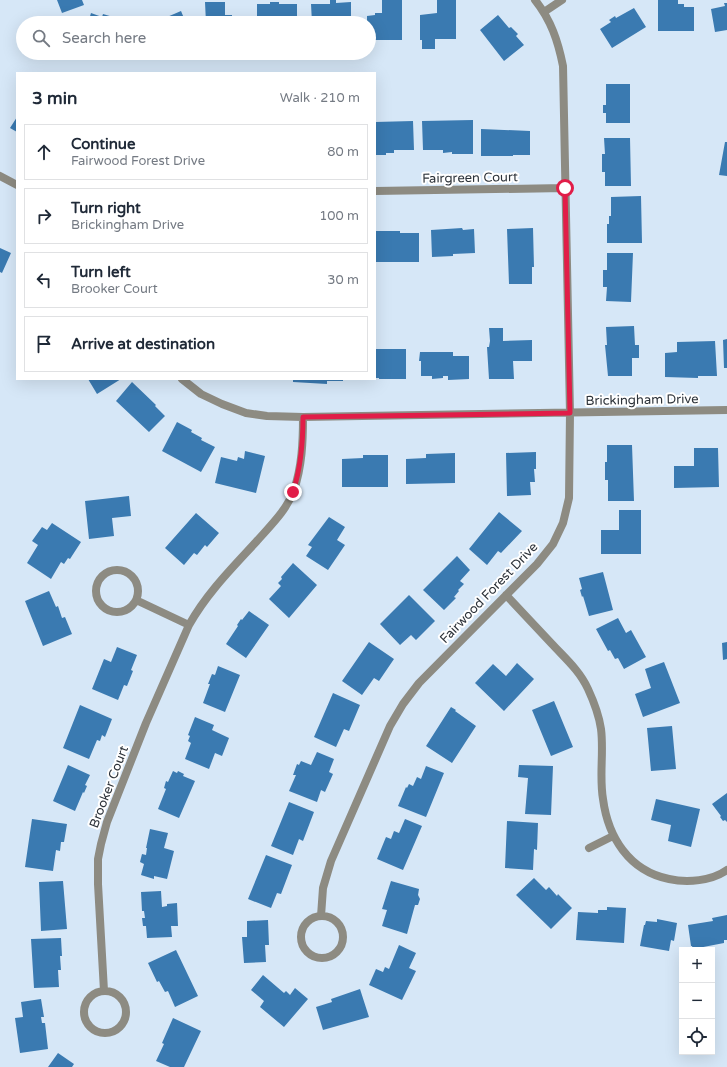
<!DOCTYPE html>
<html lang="en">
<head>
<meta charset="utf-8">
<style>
	body { margin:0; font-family:"Varela Round",sans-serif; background:#f2f2f3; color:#1f2937 }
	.controls { position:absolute; right:12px; bottom:12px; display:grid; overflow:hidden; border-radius:0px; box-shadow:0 4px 16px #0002 }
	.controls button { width:36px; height:36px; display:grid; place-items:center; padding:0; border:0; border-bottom:1px solid #e0e1e3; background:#fff; color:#1f2937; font:20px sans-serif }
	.stop { position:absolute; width:12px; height:12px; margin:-9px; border:3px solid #e11d48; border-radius:50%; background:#fff }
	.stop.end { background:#e11d48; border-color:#fff; box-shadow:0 1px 4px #0008 }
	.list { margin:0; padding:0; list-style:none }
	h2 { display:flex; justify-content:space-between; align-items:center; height:52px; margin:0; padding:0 16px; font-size:17px }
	h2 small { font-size:13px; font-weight:400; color:#747a83 }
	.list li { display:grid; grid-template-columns:26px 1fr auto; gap:12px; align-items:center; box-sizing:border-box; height:56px; margin:0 8px 8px; padding:0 8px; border:1px solid #e0e1e3; border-radius:0px }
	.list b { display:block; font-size:15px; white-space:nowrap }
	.list p { margin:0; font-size:13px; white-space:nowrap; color:#747a83 }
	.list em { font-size:13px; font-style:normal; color:#747a83 }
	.icon { flex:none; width:22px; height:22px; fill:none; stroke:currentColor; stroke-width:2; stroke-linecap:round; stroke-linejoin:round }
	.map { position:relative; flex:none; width:727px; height:1067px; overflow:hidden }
	.search { position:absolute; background:#fff; box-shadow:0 4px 16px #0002; left:16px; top:16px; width:360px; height:44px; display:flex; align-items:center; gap:10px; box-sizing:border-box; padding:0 14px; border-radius:22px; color:#747a83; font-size:15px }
	.panel { position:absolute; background:#fff; box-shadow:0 4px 16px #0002; left:16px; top:72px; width:360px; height:308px; border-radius:0px }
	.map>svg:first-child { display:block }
</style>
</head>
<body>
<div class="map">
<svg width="727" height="1067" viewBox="0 0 727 1067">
	<rect width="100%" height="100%" fill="#d6e7f7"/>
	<path fill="#3a7ab1" d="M57 0H82L84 5 62 13Z
		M330 0H336V3L351 2V23H312L311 4H330Z
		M382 0H402V40H369V23H367V16L375 15V13H382Z
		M437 0H456V39H435V49H422V40H420V15L437 13Z
		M658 0H678V4H684V7H694V31H658Z
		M205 2H225V15H232V18H241V23H206Z
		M270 2H279V4H297V23H257V4H270Z
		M724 3H727V30L715 32 711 9 725 6Z
		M634 8 646 27 612 48 600 29 611 22 609 20 615 16 616 18Z
		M181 11 186 23H153Z
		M91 13 102 17 103 14 113 17 112 20 122 23H88Z
		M498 15 509 28 511 27 518 34 516 36 524 45 504 61 480 30Z
		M606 84H630V123H606V113H603V105H606Z
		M17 117V132L10 128Z
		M473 120V154H452V152L443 153V150H423L422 121Z
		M413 121 414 150H394V153H386V155H375V122Z
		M481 129 530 131V155H513V156H481Z
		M604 138H630L631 186H605V172H602V154H605Z
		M725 142H727V176L719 175Z
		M641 196 642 243H607V224H609V216H611V197Z
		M462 228 463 230 474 229 475 253 453 254V256L432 257 431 230Z
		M533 228 534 267H532V284H509L507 229Z
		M375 231H400V233H419V262H375Z
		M0 248 11 253 2 273 0 272Z
		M607 253H633L631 302 606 301 607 287H603V270H607Z
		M634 326 635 345H639V358H632V376H608L605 345H607L606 327Z
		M489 328H503V341L532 340V361H513L514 379H489L487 347H489L490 341Z
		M727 339V368H724L723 340Z
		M715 341 717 376H698V378L665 377V353L677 352V342Z
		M375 349H406V379H379V378H375Z
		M420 352H453V356H469V379L448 380V376H443V378L432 379V376H421V361H419Z
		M88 379H121L97 394Z
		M293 379H343V381H327V384L293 382Z
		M132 382 156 405 155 406 165 416 149 432 116 401Z
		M177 422 192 430 191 432 202 438 201 440 215 447 201 472 162 451Z
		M607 445H632L634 501H608V480H605V462H607Z
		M694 448H718L719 487 674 488V466H694Z
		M245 451 265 456 256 493 215 483 221 457 237 461 238 457 244 459Z
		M536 452V469H534L535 482H530L531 495 507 496 506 453Z
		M455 453V483L406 484V459L426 458V454Z
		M363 455H388V487H342V459L363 458Z
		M129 496 131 516 112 518 114 536 89 539 85 501Z
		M619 510H641V554H601V530H619Z
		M499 512 522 531 501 553 498 551 487 565 469 549Z
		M196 513 219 533 207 547 205 545 197 555 194 553 184 565 165 548Z
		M329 517 345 527 337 540 345 545 328 570 306 556 312 547 308 545Z
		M52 523 81 542 70 559 68 558 64 564 61 562 51 579 27 563 38 545 32 541 42 527 47 530Z
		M457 556 470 570 460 581 464 584 458 590 459 591 454 597 456 598 444 610 423 590Z
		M293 563 317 585 289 618 269 599 281 586 278 583 282 579 281 577Z
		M603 572 613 610 589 616 583 596 582 597 580 590 582 589 579 578Z
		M49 591 56 607 58 606 62 618 65 617 72 634 43 646 25 601Z
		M409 595 435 621 416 640 411 635 400 645 380 624Z
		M249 611 269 625 246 658 226 644 238 626 237 625 241 619 242 620Z
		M618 618 626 633 631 630 646 657 624 669 618 658 615 659 610 650 608 651 596 629Z
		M369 642 394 659 379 681 374 678 362 695 342 681Z
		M727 642V659L723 660 722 643Z
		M117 647 137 655 131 670 133 671 127 686 124 685 118 700 92 689 104 659 111 662Z
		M664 662 680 703 643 717 635 694 651 688 645 669Z
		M517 663 534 679 504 711 475 683 493 664 506 676Z
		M218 666 240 675 225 712 203 703 210 684H208L212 674 215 675Z
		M333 693 360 705 349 731 344 729 336 747 314 737Z
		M554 701 573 747 551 756 532 710Z
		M80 705 112 719 105 737 102 735 100 741 97 740 89 759 63 748Z
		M451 707 456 710 455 711 476 726 452 763 426 746Z
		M195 717 214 725 212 730 229 738 222 756 215 753 209 769 185 759 191 743 188 741 190 736 188 735Z
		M672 726 676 769 651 771 647 728Z
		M317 752 334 759 329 772 333 774 325 792 321 790 317 802 289 791 296 775H293L297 764 299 765 301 761 311 765Z
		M68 765 90 775 85 785 87 786 84 793 83 792 75 811 53 801Z
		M519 765 553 766 551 815 525 814 528 778 518 777Z
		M426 766 444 773 426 817 398 806 406 787 407 788 409 784 413 786 417 777 421 779Z
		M173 771 177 773 178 771 184 774 183 776 195 781 179 818 158 809 166 789 164 788 166 781 168 782Z
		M727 793V822L725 820 723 821 720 817 721 816 712 804Z
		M656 799 700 809 691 847 668 841 671 825 651 820Z
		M289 802 314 812 303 841 299 839 293 855 271 846Z
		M32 819 67 824 64 842H61L60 851 56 850 53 871 25 867Z
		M405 819 422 826 403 870 377 859 386 837 391 839 394 831 399 833Z
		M507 821 538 823 537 850 534 849 533 870 505 868Z
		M150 829 168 833 164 848 174 851 167 879 154 876V879L141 875 144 864 140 862 142 854 146 855 147 848H146Z
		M266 855 292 865 281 894 277 893 271 908 248 899Z
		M534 878 546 890 549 887 557 896 558 894 572 908 551 929 516 895Z
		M63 881 67 929 41 931 39 882Z
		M391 881 419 889 418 895 420 899 418 905H415L407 934 382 926 387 910 382 909Z
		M161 891 162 907 167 906V904L177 903 178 926H171L172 937 147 938 146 926H143L142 918H145L144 911H142L141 892Z
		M607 907 626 908 624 943 576 940 578 912 598 913V910H607Z
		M727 915V940H724V943L693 949 692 946H691L688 925 713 921 712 918Z
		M657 919 677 923 674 941 671 940 669 951 640 946 644 925H645L646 921 657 922Z
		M268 920 269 945H265L266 962 244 963 242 937H247V921Z
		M61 938 62 956H60L61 970H58L59 987 34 988 31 939Z
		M399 945 416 953 409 968 416 971 402 1000 369 985 376 969 383 972 385 967 389 969Z
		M176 950 198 996 175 1007 168 991 165 992 159 981 157 982 148 963Z
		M263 975 284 993 286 991 290 995 295 988 308 999 284 1027 260 1007 264 1001 251 990Z
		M360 989 369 1017 323 1030 316 1007 332 1002 331 999Z
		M41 999 44 1017H41L42 1023H45L48 1049 20 1053 15 1018 23 1017 21 1002Z
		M173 1018 201 1031 184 1067H170L156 1061 164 1044 162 1043Z
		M58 1053 74 1064 72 1067H48Z"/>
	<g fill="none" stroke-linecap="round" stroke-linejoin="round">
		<path stroke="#8d8b82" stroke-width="8" d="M544 12 562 0
			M0 176 17 185
			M375 191 565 188
			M182 379 201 394 222 404 246 413 267 416 303 417 727 410
			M96 591a21 21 0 1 1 42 0a21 21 0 1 1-42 0Z
			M506 595C522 612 537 628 552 644 565 658 580 671 588 689 594 702 599 715 601 729 604 752 599 776 603 799 608 837 629 871 669 879 687 883 712 881 727 870
			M136 600 189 625
			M589 848 613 836
			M321 916 323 888 331 861 390 726 403 704 419 683 537 564 553 544 563 523 569 498 570 413 563 66C558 41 551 20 535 0
			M301 937a21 21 0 1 1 42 0a21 21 0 1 1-42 0Z
			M104 991 98 884V859L101 844 107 822 146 723 189 625C207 593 232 568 256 542 270 526 287 510 294 490 302 466 303 442 303 417
			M84 1012a21 21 0 1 1 42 0a21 21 0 1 1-42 0Z"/>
	</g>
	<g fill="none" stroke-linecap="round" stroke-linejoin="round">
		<path stroke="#e11d48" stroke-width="5" d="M293 492C301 467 303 443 303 417L570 413 565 188"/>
	</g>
	<g text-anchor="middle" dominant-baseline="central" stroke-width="4" stroke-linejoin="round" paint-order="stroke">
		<g font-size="13" fill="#2d333a" stroke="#fff">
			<text transform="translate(470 178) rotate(-1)">Fairgreen Court</text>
			<text transform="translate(642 400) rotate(-1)">Brickingham Drive</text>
			<text transform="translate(489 593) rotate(-46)">Fairwood Forest Drive</text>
			<text transform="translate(109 787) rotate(-69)">Brooker Court</text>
		</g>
	</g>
</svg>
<div class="controls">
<button>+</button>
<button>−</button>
<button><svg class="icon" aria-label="locate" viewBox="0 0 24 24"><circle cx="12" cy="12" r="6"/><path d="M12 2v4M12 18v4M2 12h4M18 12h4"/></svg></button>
</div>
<div class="stop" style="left:565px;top:188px"></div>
<div class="stop end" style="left:293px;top:492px"></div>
<div class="search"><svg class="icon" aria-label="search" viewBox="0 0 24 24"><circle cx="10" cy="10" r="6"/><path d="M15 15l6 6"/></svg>Search here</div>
<section class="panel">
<h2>3 min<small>Walk · 210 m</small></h2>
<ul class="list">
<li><svg class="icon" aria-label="ahead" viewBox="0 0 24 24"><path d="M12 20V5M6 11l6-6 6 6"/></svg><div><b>Continue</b><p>Fairwood Forest Drive</p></div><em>80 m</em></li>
<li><svg class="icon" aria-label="right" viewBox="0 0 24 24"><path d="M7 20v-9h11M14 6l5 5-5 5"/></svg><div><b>Turn right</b><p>Brickingham Drive</p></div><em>100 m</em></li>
<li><svg class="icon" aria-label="left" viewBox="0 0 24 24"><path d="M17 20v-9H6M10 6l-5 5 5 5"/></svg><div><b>Turn left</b><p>Brooker Court</p></div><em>30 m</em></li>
<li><svg class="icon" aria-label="arrive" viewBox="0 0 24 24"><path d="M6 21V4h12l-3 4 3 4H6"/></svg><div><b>Arrive at destination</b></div></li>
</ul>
</section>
</div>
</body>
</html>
